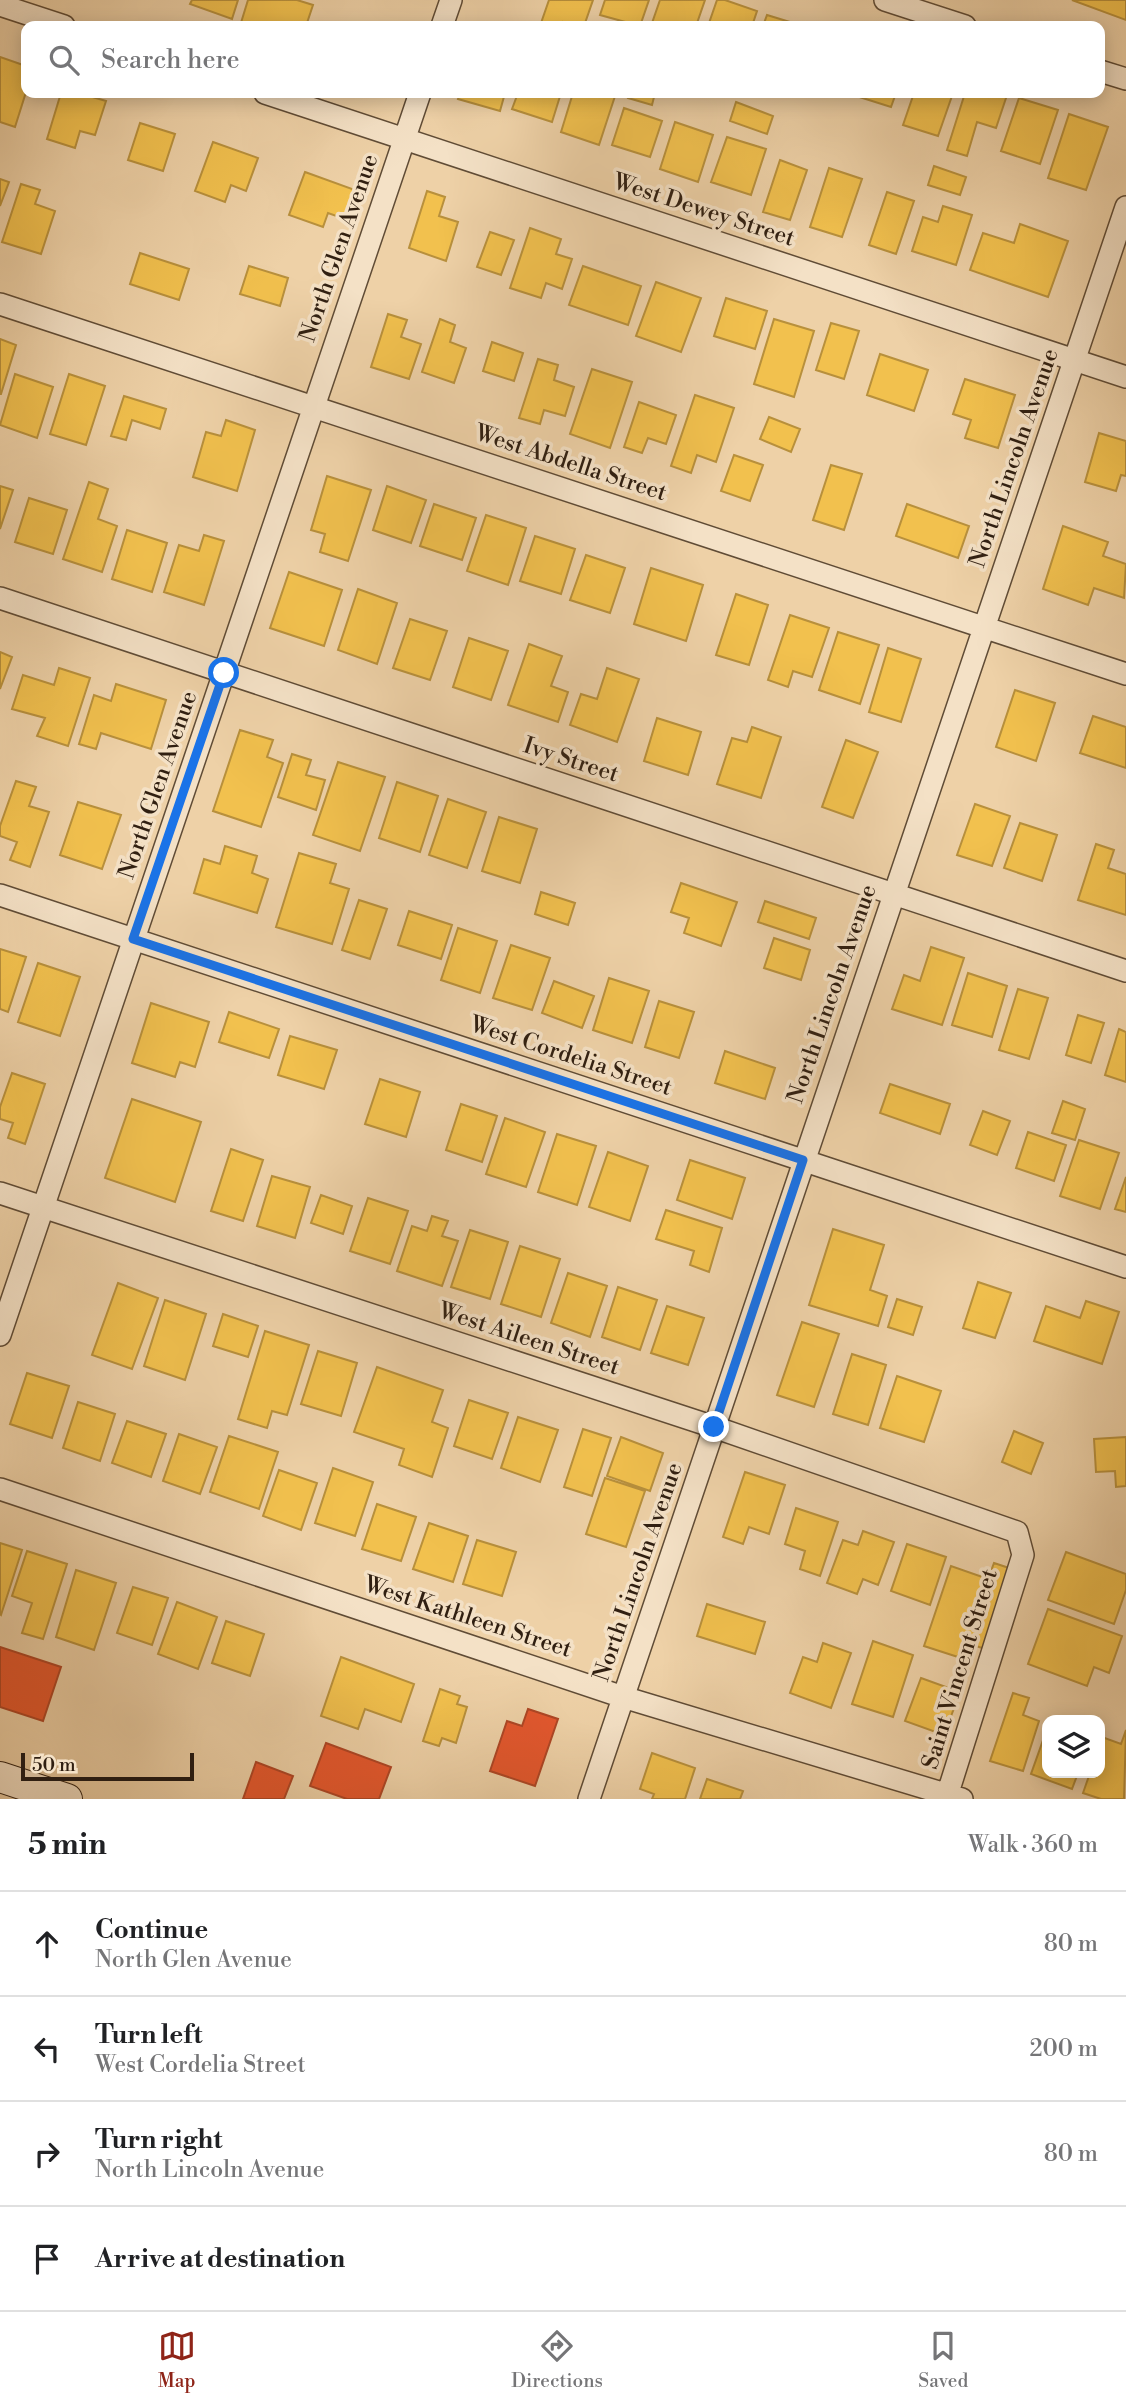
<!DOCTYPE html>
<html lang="en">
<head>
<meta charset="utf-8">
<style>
	body { margin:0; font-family:"Libre Bodoni",serif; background:#f6f6f6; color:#202124 }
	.controls { position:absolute; right:21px; bottom:21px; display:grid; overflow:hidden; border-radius:14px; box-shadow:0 4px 18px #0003 }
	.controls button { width:63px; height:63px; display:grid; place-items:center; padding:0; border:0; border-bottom:2px solid #e0e0e0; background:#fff; color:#202124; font:35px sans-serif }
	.scale { position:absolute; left:21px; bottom:18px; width:173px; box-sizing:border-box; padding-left:7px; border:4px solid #301f11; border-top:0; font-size:19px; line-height:24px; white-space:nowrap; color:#301f11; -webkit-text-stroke:5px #f4e1c6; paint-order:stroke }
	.stop { position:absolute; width:21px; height:21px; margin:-16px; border:5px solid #1a73e8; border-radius:50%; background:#fff }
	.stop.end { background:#1a73e8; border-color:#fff; box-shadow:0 2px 7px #0008 }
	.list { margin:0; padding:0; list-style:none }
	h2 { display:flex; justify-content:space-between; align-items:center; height:91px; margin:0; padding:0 28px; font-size:30px }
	h2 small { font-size:23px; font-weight:400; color:#757577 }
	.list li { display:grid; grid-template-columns:46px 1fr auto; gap:21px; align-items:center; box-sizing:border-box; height:105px; padding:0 28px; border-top:2px solid #e0e0e0 }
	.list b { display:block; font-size:26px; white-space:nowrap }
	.list p { margin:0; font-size:23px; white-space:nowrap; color:#757577 }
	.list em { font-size:23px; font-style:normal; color:#757577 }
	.icon { flex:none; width:38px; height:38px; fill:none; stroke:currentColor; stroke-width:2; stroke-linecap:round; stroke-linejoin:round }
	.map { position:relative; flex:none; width:1126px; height:1799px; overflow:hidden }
	.search { position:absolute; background:#fff; box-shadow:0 4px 18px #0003; left:21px; right:21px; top:21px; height:77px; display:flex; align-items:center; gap:18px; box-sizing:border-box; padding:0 24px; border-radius:14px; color:#757577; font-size:26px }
	.sheet { height:511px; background:#fff }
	nav { display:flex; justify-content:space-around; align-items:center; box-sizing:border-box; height:98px; border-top:2px solid #e0e0e0; background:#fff; font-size:19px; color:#757577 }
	nav a { display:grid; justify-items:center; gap:4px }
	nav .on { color:#8f2418 }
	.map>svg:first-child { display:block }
</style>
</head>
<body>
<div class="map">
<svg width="1126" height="1799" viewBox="0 0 1126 1799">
	<rect width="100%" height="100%" fill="#eed1a7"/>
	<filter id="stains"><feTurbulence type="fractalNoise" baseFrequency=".00286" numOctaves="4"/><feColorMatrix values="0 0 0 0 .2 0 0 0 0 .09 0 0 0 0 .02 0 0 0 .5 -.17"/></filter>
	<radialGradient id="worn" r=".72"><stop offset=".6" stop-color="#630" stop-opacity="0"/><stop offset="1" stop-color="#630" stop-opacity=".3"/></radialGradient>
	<path fill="#f2c14e" stroke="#b8903c" stroke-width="2" d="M192 0H238L232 19 190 4Z
		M248 0H297L313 5 306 26H240Z
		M549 0H593L584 26 563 22 562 26H540Z
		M605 0H649L640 26 600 15Z
		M660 0H705L696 26H651Z
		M717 0H725L757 11 752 26H708Z
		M1072 0H1126V20Z
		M767 15 803 26H763Z
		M0 57 26 66V92L15 127 0 122Z
		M61 93H79L106 101 95 135 80 131 75 148 47 139Z
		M460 93H505L500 111 458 99Z
		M518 93H561L552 122 512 109Z
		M573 93H616L599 145 561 132Z
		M629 93H655L652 105 628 98Z
		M853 93H896L891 107 853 95Z
		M914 93H953L938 136 903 125Z
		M965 93H999L1007 95 996 128 977 122 967 156 947 150Z
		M1019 98 1058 110 1040 164 1001 151Z
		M736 102 773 116 767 134 730 121Z
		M624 108 662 121 650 157 612 145Z
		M1069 114 1108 127 1086 190 1048 178Z
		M675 122 713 135 698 182 660 169Z
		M140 123 175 134 163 171 128 160Z
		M727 137 766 149 751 195 711 182Z
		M213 142 258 158 246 191 231 185 225 202 195 191Z
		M780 160 807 170 790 220 763 212Z
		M934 166 966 177 960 195 928 185Z
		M829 168 862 179 842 237 810 227Z
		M305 172 355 190 345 219 328 213 323 227 289 215Z
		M0 179 9 182 0 206Z
		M21 184 40 190 35 204 55 211 41 254 2 242Z
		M427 191 445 197 439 216 458 222 446 261 409 248Z
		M887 192 914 201 896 254 869 245Z
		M943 206 972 215 956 265 912 251 923 217 938 222Z
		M1020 224 1068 241 1048 297 970 270 983 233 1014 243Z
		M530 228 561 239 556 254 572 259 562 289 546 283 541 298 510 288Z
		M490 232 514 240 501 275 477 267Z
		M140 253 189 269 179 300 130 284Z
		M249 266 288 278 280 306 240 294Z
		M583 266 641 286 628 325 569 305Z
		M656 282 701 298 681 352 636 336Z
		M726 298 767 311 755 349 714 336Z
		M388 314 407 320 401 337 421 344 409 379 371 367Z
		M440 319 455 325 450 342 466 348 454 383 422 372Z
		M774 319 814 331 794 397 754 384Z
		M831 323 859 331 844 379 816 370Z
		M0 339 16 345 1 394H0Z
		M492 342 523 353 514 381 483 371Z
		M880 354 928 370 914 411 867 395Z
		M538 359 558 365 554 380 574 387 565 416 544 410 540 424 519 418Z
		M592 369 632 382 610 448 570 434Z
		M15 374 53 387 37 438 0 425Z
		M69 374 105 386 86 445 50 434Z
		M965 379 1015 395 998 448 965 438 971 420 953 414Z
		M695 395 734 408 716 462 697 455 691 473 671 466Z
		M124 396 166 409 160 429 132 420 126 440 111 436Z
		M639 402 676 415 666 444 648 438 642 453 624 447Z
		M769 417 800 429 791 452 760 439Z
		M226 420 255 430 237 491 193 477 206 432 221 436Z
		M1099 433 1126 441V476L1121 475 1116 491 1085 482Z
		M734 455 763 465 750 501 721 491Z
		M831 465 862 474 844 530 813 520Z
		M327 476 371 490 348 561 320 552 325 534 311 530Z
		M89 482 108 489 98 519 117 526 102 572 63 559Z
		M0 486 13 490 0 529Z
		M387 486 426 500 411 543 373 530Z
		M29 498 67 510 53 554 15 542Z
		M434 504 476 518 462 560 420 546Z
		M907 504 969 526 958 558 896 536Z
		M486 515 526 528 508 585 467 571Z
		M1063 526 1108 542 1103 556 1126 564 1124 598 1094 588 1088 605 1043 589Z
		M127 530 167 543 152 592 112 579Z
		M204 535 224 541 204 605 164 592 179 545 199 551Z
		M535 536 575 549 561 594 520 581Z
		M586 555 625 568 610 613 570 600Z
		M651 568 703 585 686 641 634 624Z
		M289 572 342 590 324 646 270 628Z
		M358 589 397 603 377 664 338 650Z
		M736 594 768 605 749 665 716 655Z
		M790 615 829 628 812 677 793 671 788 687 768 680Z
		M410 619 447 631 430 680 393 668Z
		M838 632 879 645 860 704 819 690Z
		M469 638 508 651 491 700 453 687Z
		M529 644 562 656 551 686 568 692 558 722 508 705Z
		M888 648 921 659 901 722 869 712Z
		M0 652 12 657 0 689Z
		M59 668 90 678 68 746 37 736 45 718 12 709 23 675 54 685Z
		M607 668 639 679 617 742 570 725 581 694 597 699Z
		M116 684 166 700 151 749 101 733 96 749 79 744 94 695 111 701Z
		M1015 690 1055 703 1036 761 996 747Z
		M1093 716 1126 727V768L1080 753Z
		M657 718 701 732 688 775 644 761Z
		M752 727 781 737 761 798 717 784 732 738 747 742Z
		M240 730 273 740 267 757 283 763 261 827 213 811Z
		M846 740 878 752 853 818 822 807Z
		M292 754 311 760 306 775 325 780 316 810 278 797Z
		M338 762 385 777 360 851 313 835Z
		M16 781 36 787 29 806 49 812 30 867 10 860 17 842 0 836V826Z
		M397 782 438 796 420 852 379 838Z
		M448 799 486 812 467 868 429 855Z
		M78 802 121 815 102 869 60 855Z
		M975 804 1010 816 992 866 957 855Z
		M499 817 537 829 520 883 482 871Z
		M1020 823 1057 835 1042 881 1004 868Z
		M1096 844 1114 850 1108 868 1126 874V915L1078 900Z
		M225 846 257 856 252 873 268 879 257 913 194 893 204 859 220 864Z
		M299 853 336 864 330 883 349 889 332 944 276 927Z
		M681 883 737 902 721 946 684 933 689 918 671 912Z
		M541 892 575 903 568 925 535 914Z
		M359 900 387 909 370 959 342 950Z
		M765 901 816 918 809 939 758 922Z
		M409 911 452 925 441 959 398 945Z
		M458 928 497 941 480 993 441 980Z
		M774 938 810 950 801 980 764 968Z
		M511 945 550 958 532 1010 493 998Z
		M931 947 964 958 942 1025 892 1009 904 975 920 981Z
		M0 949 26 957 8 1012 0 1009Z
		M38 963 80 977 60 1036 18 1022Z
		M968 973 1007 986 992 1037 952 1025Z
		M609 978 649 991 632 1043 593 1030Z
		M554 981 594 996 582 1028 542 1013Z
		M1018 989 1048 998 1029 1059 999 1050Z
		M659 1001 694 1012 679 1058 645 1047Z
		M151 1003 209 1022 195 1067 180 1062 175 1077 132 1063Z
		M229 1012 279 1029 269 1058 219 1042Z
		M1078 1015 1104 1023 1091 1063 1066 1055Z
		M1119 1029 1126 1032V1082L1105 1075Z
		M290 1036 337 1050 324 1089 278 1075Z
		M725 1051 775 1068 765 1099 715 1083Z
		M12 1073 45 1084 25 1144 8 1138 13 1123 0 1119V1107Z
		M380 1079 420 1092 406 1137 365 1124Z
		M890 1084 950 1104 940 1134 880 1113Z
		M132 1099 201 1122 175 1202 105 1178Z
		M1063 1101 1085 1109 1075 1140 1052 1133Z
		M461 1104 497 1116 482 1162 446 1150Z
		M983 1111 1010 1121 997 1155 970 1145Z
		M505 1118 545 1132 526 1187 486 1174Z
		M1028 1132 1066 1145 1054 1181 1016 1168Z
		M557 1134 596 1146 577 1205 538 1192Z
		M1079 1140 1119 1153 1100 1209 1060 1196Z
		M231 1149 263 1160 243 1221 211 1211Z
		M608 1152 648 1166 630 1221 589 1207Z
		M690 1160 745 1178 732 1219 677 1200Z
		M272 1176 310 1187 295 1238 257 1226Z
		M1126 1177V1212L1115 1209Z
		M321 1195 352 1206 343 1234 311 1223Z
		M368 1198 408 1211 390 1264 350 1251Z
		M666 1210 722 1228 709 1272 690 1265 694 1251 656 1239Z
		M432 1216 448 1221 442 1236 458 1241 442 1286 397 1271 412 1226 427 1231Z
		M833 1229 884 1245 870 1290 887 1296 878 1326 809 1305Z
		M470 1230 508 1242 490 1299 451 1287Z
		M520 1246 560 1259 541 1317 501 1304Z
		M568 1273 607 1286 590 1337 551 1323Z
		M978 1282 1011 1293 995 1338 963 1328Z
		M118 1283 158 1298 132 1369 92 1355Z
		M618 1287 657 1300 640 1350 602 1337Z
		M897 1299 922 1307 913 1335 888 1327Z
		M165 1300 206 1314 185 1380 144 1366Z
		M1086 1301 1119 1312 1102 1364 1034 1341 1046 1306 1080 1318Z
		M667 1306 704 1318 688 1365 651 1353Z
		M223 1314 258 1326 248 1357 213 1346Z
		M802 1322 839 1334 814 1407 777 1395Z
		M265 1331 309 1345 287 1415 272 1411 267 1428 238 1419Z
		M318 1351 357 1363 341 1416 301 1404Z
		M852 1354 886 1365 868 1425 833 1414Z
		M377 1367 443 1390 432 1422 448 1428 432 1477 399 1465 404 1449 354 1432Z
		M27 1373 69 1386 52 1438 10 1424Z
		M897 1376 941 1391 924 1442 880 1428Z
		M469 1400 508 1413 492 1459 454 1446Z
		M78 1402 115 1414 100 1461 63 1448Z
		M518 1417 558 1430 540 1482 501 1468Z
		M127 1421 166 1434 151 1477 112 1463Z
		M583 1429 611 1438 592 1496 564 1487Z
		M1014 1431 1043 1443 1031 1474 1002 1462Z
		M179 1434 217 1447 200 1494 163 1481Z
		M229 1436 278 1452 259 1509 210 1492Z
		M621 1437 663 1453 650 1491 607 1476Z
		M1126 1437V1486L1116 1487 1115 1471 1096 1472 1094 1439Z
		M333 1468 373 1482 355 1536 315 1523Z
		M279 1470 317 1483 301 1530 263 1516Z
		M745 1472 785 1485 769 1534 749 1527 743 1544 723 1537Z
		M605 1478 645 1491 626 1547 586 1534Z
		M377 1504 416 1517 401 1561 362 1549Z
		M796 1508 838 1522 820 1576 800 1569 805 1551 785 1544Z
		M429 1523 468 1536 453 1582 413 1569Z
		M863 1531 894 1542 878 1585 863 1579 857 1594 827 1583 843 1540 858 1545Z
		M477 1540 516 1552 502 1596 463 1584Z
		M0 1543 22 1550 1 1615 0 1614Z
		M907 1544 946 1557 930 1605 891 1591Z
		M27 1551 67 1564 43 1639 22 1633 32 1603 12 1596Z
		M1066 1552 1126 1574V1590L1114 1624 1048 1600Z
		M994 1563 1012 1569 985 1649 967 1643 961 1658 924 1646 951 1566 988 1579Z
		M76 1570 116 1583 94 1650 56 1637Z
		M133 1587 168 1598 152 1645 117 1633Z
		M177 1602 217 1617 198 1669 158 1654Z
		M707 1604 765 1622 755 1654 697 1636Z
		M1048 1609 1122 1636 1109 1673 1094 1667 1087 1686 1028 1664Z
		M226 1621 264 1634 250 1676 212 1663Z
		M873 1641 913 1655 893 1717 852 1704Z
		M823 1643 851 1653 831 1708 790 1693 803 1657 817 1662Z
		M341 1657 414 1684 401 1722 365 1709 358 1729 321 1716Z
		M921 1678 960 1692 944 1735 905 1721Z
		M440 1689 460 1696 457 1704 467 1707 456 1743 442 1738 439 1746 423 1741Z
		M1013 1693 1029 1698 1023 1715 1039 1721 1023 1771 990 1761Z
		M1047 1729V1773H1078L1072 1789 1031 1774Z
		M1126 1730 1124 1799H1101L1083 1793 1090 1773H1100V1745L1102 1737 1121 1744Z
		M652 1753 695 1768 685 1799H652L654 1794 640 1789Z
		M707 1779 743 1791 740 1799H700Z"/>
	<path fill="#e4572e" stroke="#ae4625" stroke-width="2" d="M0 1647 61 1667 43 1721 0 1707Z
		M528 1709 558 1719 535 1786 490 1771 507 1721 522 1726Z
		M326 1743 391 1767 379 1799H347L310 1786Z
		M256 1762 293 1776 284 1799H243Z"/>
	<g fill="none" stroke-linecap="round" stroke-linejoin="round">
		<g stroke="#604c36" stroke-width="24">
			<path id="minor" d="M885 0 965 26
				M0 5 64 26
				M442 26 451 0
				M1100 71 1126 79
				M265 93 1126 377
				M0 304 1126 674
				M0 598 1126 971
				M0 895 1126 1267
				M0 1193 714 1427 1017 1532 1023 1555 946 1799
				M0 1335 420 93
				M0 1489 623 1697 962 1799
				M589 1799 1126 207"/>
		</g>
		<g stroke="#301f11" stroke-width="32">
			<path id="secondary" d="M0 1777 67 1799"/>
		</g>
		<use href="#minor" stroke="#f4e1c6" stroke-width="21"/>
		<use href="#secondary" stroke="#f4e1c6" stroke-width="30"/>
	</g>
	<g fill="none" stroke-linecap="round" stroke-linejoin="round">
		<path stroke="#1a73e8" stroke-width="9" d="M224 673 133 939 803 1160 714 1427"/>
	</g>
	<g text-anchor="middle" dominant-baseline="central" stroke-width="7" stroke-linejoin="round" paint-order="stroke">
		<g font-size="23" fill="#301f11" stroke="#f4e1c6">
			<text transform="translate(704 210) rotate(18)">West Dewey Street</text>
			<text transform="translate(339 248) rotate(-71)">North Glen Avenue</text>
			<text transform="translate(1014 458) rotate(-71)">North Lincoln Avenue</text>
			<text transform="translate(571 463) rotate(18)">West Abdella Street</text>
			<text transform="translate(571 760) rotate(18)">Ivy Street</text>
			<text transform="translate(158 785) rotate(-71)">North Glen Avenue</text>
			<text transform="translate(832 994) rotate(-71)">North Lincoln Avenue</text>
			<text transform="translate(571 1056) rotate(18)">West Cordelia Street</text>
			<text transform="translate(529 1339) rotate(18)">West Aileen Street</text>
			<text transform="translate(638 1572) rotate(-71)">North Lincoln Avenue</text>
			<text transform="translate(468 1617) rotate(18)">West Kathleen Street</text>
			<text transform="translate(960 1669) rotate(-73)">Saint Vincent Street</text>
		</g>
	</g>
	<rect width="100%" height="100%" filter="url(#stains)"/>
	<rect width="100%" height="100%" fill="url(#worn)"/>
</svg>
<div class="controls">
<button><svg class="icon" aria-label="layers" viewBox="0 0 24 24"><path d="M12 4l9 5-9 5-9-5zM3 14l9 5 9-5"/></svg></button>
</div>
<div class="scale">50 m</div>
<div class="stop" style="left:224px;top:673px"></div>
<div class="stop end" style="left:714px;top:1427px"></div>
<div class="search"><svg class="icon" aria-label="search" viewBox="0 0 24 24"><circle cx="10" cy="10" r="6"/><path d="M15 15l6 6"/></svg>Search here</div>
</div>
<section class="sheet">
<h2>5 min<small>Walk · 360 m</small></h2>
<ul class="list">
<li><svg class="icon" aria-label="ahead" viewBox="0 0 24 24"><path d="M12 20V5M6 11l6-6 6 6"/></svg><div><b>Continue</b><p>North Glen Avenue</p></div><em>80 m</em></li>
<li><svg class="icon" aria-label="left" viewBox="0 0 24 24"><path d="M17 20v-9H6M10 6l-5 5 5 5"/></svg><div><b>Turn left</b><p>West Cordelia Street</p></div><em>200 m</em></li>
<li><svg class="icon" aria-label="right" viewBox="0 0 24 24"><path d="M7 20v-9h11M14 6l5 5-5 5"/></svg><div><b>Turn right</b><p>North Lincoln Avenue</p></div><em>80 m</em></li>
<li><svg class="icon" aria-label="arrive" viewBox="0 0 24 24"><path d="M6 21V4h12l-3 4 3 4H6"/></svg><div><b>Arrive at destination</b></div></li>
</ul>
</section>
<nav>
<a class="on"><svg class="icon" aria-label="map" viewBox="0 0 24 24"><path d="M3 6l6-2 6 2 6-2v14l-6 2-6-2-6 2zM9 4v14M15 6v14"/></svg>Map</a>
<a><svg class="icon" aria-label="directions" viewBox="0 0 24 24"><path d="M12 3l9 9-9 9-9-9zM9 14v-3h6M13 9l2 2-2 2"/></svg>Directions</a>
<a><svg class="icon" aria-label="saved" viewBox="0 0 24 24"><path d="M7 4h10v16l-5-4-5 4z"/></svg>Saved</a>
</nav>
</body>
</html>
